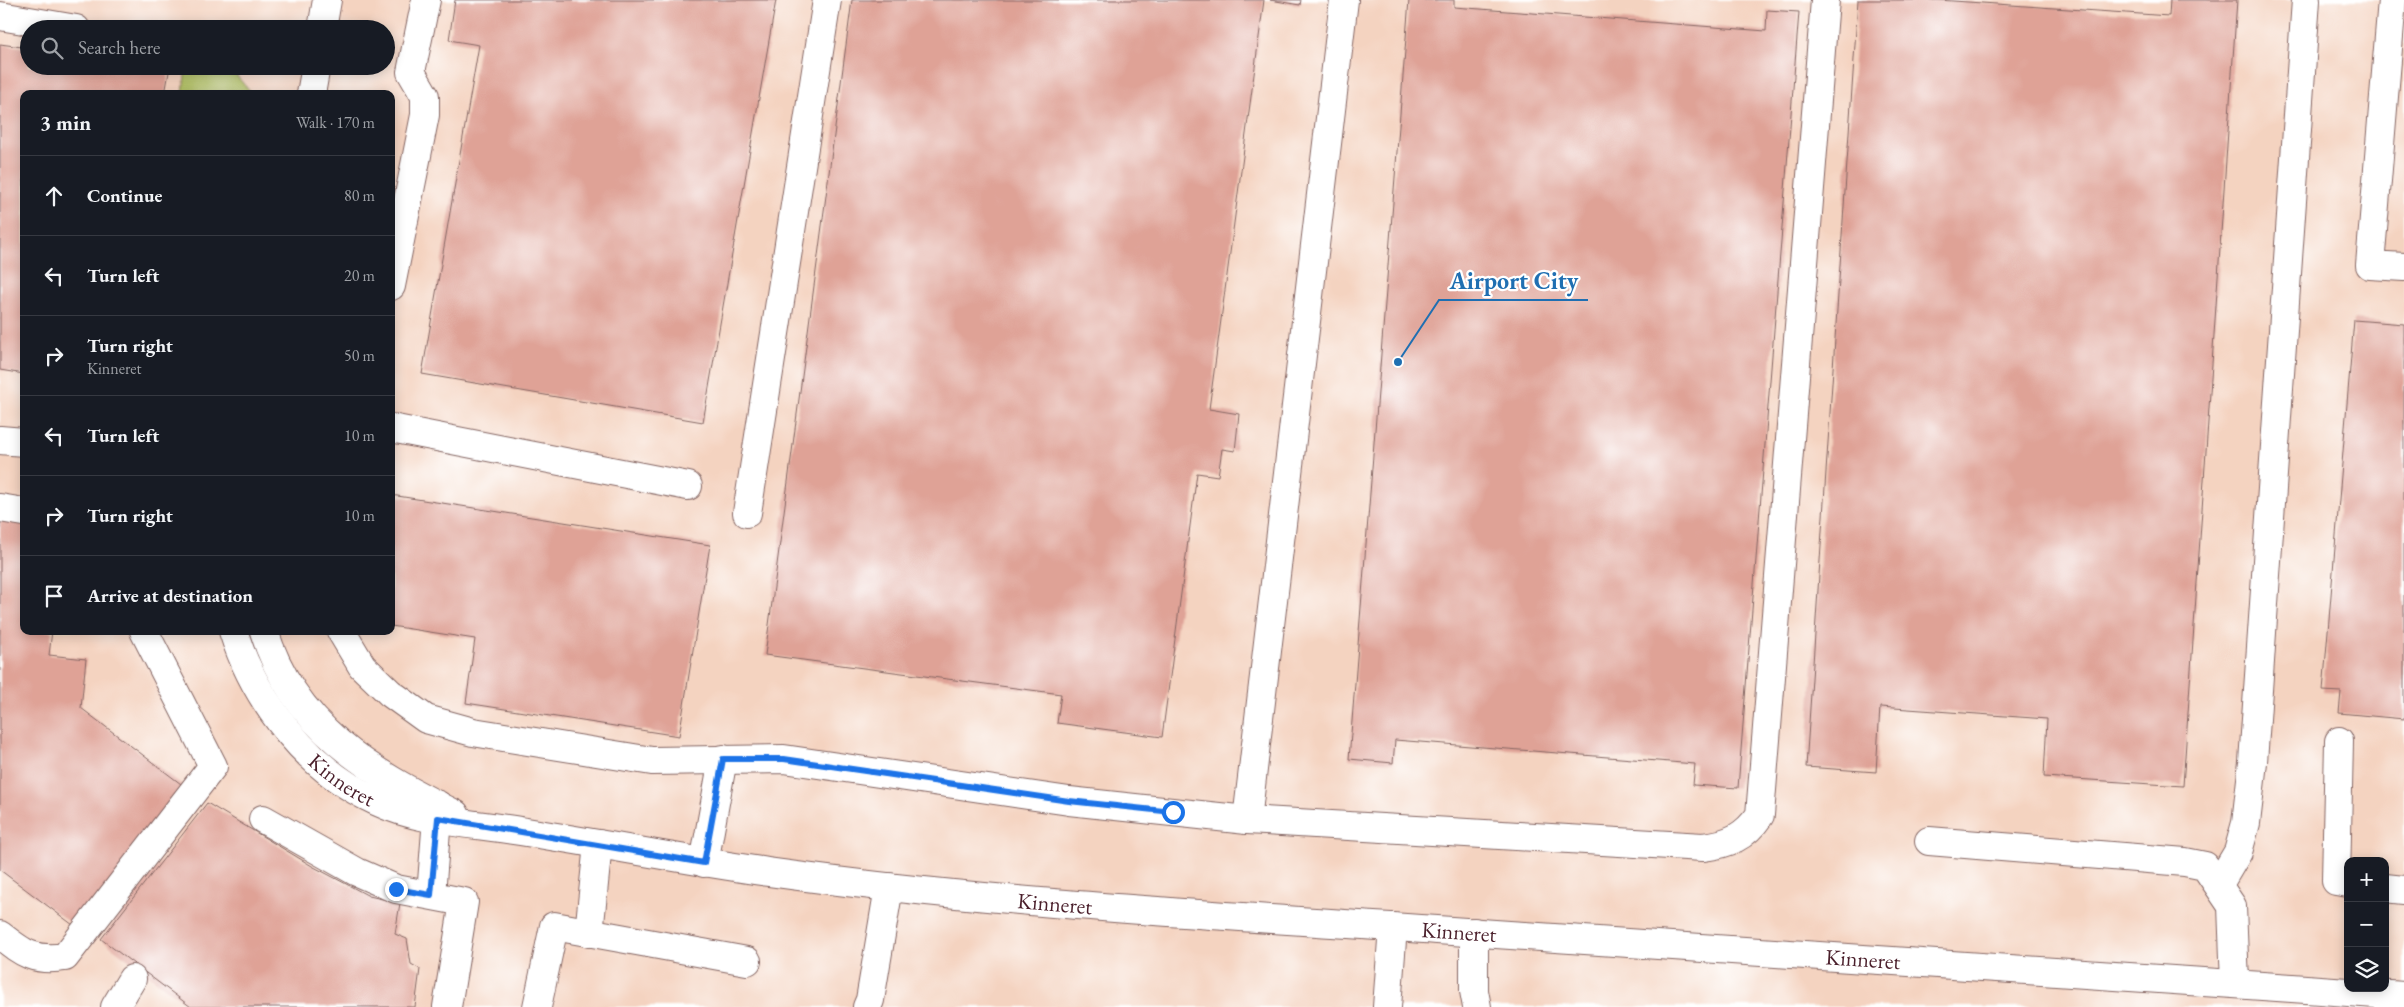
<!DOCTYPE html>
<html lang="en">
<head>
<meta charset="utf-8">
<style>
	body { margin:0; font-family:"EB Garamond",serif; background:#20242c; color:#f1f3f6 }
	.controls { position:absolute; right:15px; bottom:15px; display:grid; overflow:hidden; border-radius:10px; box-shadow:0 2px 12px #0003 }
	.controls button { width:45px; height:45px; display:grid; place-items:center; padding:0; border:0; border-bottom:1px solid #363941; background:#171b24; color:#f1f3f6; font:25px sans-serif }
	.stop { position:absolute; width:15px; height:15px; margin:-11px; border:4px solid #1a73e8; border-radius:50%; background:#fff }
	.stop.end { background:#1a73e8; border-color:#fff; box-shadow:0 1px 5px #0008 }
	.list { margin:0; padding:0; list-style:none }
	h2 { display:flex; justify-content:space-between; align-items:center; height:65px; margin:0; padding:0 20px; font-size:21px }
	h2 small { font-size:16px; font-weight:400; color:#9ea1a6 }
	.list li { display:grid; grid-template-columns:32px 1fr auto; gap:15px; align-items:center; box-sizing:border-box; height:80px; padding:0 20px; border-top:1px solid #363941 }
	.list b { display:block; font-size:19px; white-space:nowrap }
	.list p { margin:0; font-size:16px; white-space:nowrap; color:#9ea1a6 }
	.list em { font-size:16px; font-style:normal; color:#9ea1a6 }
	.icon { flex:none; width:28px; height:28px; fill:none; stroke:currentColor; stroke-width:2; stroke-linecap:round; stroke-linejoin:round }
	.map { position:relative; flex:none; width:2404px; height:1007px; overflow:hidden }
	.search { position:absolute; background:#171b24; box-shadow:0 2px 12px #0003; left:20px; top:20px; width:375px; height:55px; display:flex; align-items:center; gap:12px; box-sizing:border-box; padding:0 18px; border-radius:28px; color:#9ea1a6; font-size:19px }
	.panel { position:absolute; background:#171b24; box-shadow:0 2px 12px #0003; left:20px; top:90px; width:375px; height:545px; border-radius:10px }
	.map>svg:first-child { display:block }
</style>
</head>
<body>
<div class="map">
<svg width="2404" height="1007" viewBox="0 0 2404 1007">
	<rect width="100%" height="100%" fill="#fff"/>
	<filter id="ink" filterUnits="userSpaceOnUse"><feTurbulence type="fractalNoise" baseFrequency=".02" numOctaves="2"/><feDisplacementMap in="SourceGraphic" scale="10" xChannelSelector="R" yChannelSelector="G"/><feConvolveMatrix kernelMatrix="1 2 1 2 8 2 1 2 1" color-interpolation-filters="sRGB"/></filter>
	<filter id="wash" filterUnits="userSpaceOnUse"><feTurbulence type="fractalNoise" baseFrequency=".0096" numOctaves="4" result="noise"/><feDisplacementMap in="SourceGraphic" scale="20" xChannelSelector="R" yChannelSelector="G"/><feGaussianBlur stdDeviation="1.12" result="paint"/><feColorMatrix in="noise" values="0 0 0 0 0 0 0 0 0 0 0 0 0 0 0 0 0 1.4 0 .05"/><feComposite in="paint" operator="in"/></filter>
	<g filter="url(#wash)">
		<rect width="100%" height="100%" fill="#efe6c9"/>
		<path fill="#f4d3c0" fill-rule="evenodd" d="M0 0H2404V1007H0ZM29 29H386V66H29ZM24 94H391V631H24ZM2348 861H2385V988H2348Z"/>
		<path fill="#adbc5f" stroke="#7c6e45" d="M186 66 237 76 252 94H183Z"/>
		<g id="blocks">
			<path fill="#dfa296" d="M455 0H776L703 422 422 374 479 45 449 40Z
				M852 0H1264L1209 409 1239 414 1235 451 1222 449 1218 476 1197 473 1162 737 1057 723 1061 694 765 655Z
				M1270 0H1301L1300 5Z
				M1409 0H1454V7L1766 31 1767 10 1799 12 1738 788 1693 785 1695 764 1395 740 1393 763 1349 759Z
				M1858 0H1939L2169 16 2170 0H2237L2183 786 2044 777 2047 719 1880 707 1876 772 1806 767Z
				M0 44 29 48V66H136L169 72 165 94H24V374L0 370Z
				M2354 320 2404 324V719L2339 713 2341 692 2323 691Z
				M391 495 710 545 679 736 466 703 475 639 391 626Z
				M0 519 24 523V631H52L49 655 86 659 81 708 185 787 77 928 0 870Z
				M207 803 312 866 369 896 400 903 395 934 407 939 411 964 420 969 415 1007H191L101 939Z"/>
		</g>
	</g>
	<g filter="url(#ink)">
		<use href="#blocks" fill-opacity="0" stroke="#846562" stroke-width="1"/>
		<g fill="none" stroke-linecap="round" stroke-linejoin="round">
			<g stroke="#846562" stroke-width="30">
				<g id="minor">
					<path d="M2392 0 2370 265 2404 267"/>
					<path d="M0 16 76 29"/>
					<path d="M322 29 327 0"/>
					<path d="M311 94 316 66"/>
					<path d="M391 286 425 115V96L411 72 426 0"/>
					<path d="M391 428 688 486"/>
					<path d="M0 440 24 442"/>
					<path d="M0 508 24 512"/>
					<path d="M747 513 827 0"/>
					<path id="s1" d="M233 631C255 701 308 770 376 801 420 822 472 823 520 831 603 844 685 860 768 872 990 903 1214 915 1437 930 1760 952 2082 973 2404 996"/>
					<path d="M264 631C294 728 370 772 455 814"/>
					<path d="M341 631 362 666 390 693 426 719 473 732 652 761 784 759 1069 801 1247 820 1703 847C1729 844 1745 837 1760 815L1825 0"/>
					<path d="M2339 741 2336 881 2348 883"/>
					<path d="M263 819 357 872 396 889 464 902 447 1007"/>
					<path d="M1247 820 1344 0"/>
					<path d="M1929 841 2185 862 2205 866 2232 906 2235 984"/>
					<path d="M704 863 723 759"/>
					<path d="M2219 884 2238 852 2246 823 2253 762 2306 0"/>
					<path d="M2385 888 2404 890"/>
					<path d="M431 895 438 805"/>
					<path d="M1474 932V991L1477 1007"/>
					<path d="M589 933 598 844"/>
					<path d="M0 935C23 953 34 962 65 957L213 766 144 631"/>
					<path d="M115 1007 132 979"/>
					<path d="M537 1007 554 926 747 961"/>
					<path d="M867 1007 870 1000 889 887"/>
					<path d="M1387 1007 1393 927"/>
				</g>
			</g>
			<use href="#minor" stroke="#fff" stroke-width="28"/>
		</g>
	</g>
	<g fill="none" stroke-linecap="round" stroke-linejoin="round" filter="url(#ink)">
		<path stroke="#1a73e8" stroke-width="6" d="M396 889 431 895 438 818 704 863 723 759H784L1069 801 1173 812"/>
	</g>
	<g text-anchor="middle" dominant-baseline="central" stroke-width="4.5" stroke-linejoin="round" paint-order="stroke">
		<g font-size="22" fill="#4a1f2b" stroke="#fff">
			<text stroke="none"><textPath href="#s1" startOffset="188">Kinneret</textPath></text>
			<text stroke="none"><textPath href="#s1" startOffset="916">Kinneret</textPath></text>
			<text stroke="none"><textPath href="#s1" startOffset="1321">Kinneret</textPath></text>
			<text stroke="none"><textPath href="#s1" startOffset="1726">Kinneret</textPath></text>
		</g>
	</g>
	<path fill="none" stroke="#1f6fb2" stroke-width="2" d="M1398 362L1439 300H1588"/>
	<circle fill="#1f6fb2" stroke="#fff" stroke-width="2" cx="1398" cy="362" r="5"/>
	<g font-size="24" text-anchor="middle" font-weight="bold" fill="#1f6fb2" stroke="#fff" stroke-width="4.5" stroke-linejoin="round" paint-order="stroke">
		<text x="1514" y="289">Airport City</text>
	</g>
</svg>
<div class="controls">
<button>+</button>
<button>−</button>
<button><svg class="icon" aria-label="layers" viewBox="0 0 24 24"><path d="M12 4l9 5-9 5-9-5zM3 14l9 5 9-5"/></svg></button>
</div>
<div class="stop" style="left:1173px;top:812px"></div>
<div class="stop end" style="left:396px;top:889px"></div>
<div class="search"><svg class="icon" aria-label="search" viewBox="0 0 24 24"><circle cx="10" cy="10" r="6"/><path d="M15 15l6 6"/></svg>Search here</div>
<section class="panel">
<h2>3 min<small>Walk · 170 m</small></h2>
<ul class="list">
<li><svg class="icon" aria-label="ahead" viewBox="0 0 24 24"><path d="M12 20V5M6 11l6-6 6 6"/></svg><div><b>Continue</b></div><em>80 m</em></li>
<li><svg class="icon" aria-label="left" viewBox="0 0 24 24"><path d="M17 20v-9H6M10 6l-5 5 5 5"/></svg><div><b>Turn left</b></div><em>20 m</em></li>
<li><svg class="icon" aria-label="right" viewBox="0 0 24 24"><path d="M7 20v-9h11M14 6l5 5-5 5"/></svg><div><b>Turn right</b><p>Kinneret</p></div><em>50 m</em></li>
<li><svg class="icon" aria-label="left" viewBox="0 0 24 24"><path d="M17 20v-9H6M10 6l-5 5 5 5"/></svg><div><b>Turn left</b></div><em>10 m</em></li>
<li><svg class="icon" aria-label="right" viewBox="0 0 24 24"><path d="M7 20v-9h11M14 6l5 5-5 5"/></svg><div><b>Turn right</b></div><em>10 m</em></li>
<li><svg class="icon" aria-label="arrive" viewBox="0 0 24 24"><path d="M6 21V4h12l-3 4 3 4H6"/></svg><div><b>Arrive at destination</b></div></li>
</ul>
</section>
</div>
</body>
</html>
